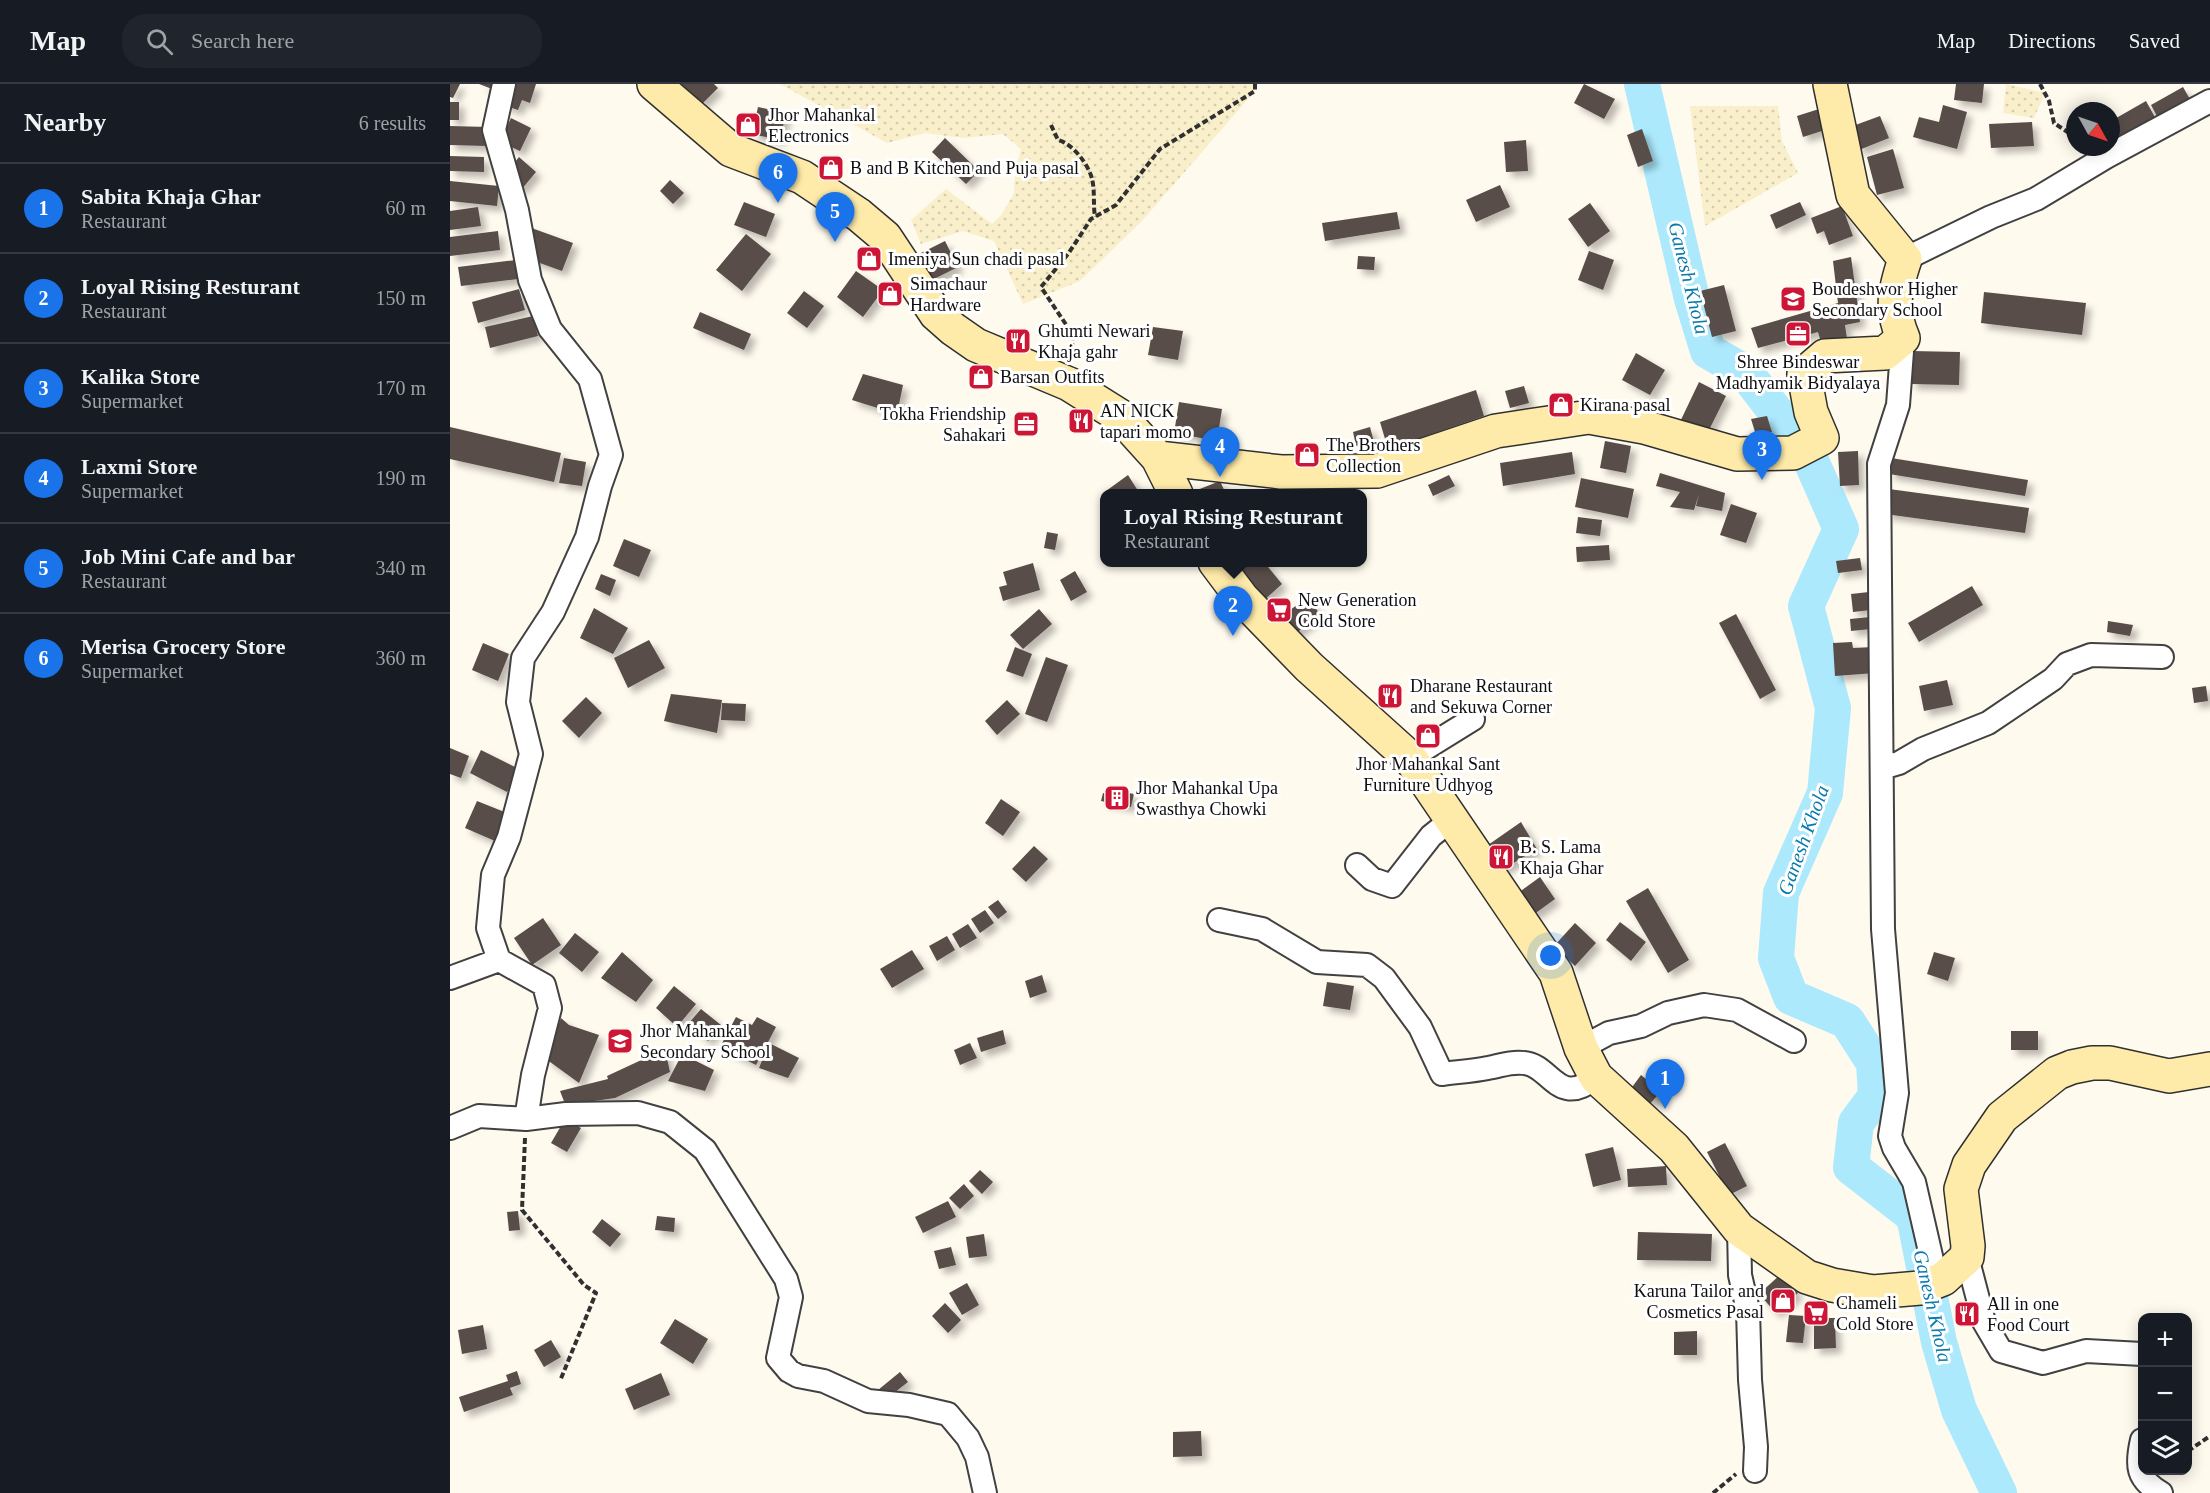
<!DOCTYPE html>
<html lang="en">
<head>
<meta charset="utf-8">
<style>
	body { margin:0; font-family:"Times New Roman",serif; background:#20242c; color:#f1f3f6 }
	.controls { position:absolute; right:18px; bottom:18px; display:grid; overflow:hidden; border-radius:12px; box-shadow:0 3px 15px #0003 }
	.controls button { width:54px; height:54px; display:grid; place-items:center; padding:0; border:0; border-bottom:2px solid #363941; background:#171b24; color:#f1f3f6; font:30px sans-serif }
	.compass { position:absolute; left:1616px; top:18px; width:54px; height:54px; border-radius:50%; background:#171b24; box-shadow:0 3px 15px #0003; rotate:130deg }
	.you { position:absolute; left:1101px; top:872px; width:21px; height:21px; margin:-15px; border:4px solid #fff; border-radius:50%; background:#1a73e8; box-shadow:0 0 0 9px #1a73e833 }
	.badge { display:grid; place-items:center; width:39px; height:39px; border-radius:50%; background:#1a73e8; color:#fff; font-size:20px; font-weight:700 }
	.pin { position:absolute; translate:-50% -50px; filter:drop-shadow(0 2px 3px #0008) }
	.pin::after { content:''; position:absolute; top:32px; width:21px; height:18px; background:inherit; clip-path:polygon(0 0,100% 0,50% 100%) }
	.popup { position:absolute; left:650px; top:405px; width:267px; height:78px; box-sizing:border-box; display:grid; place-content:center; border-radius:12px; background:#171b24; filter:drop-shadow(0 2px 4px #0005); font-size:20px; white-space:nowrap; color:#9ea1a6 }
	.popup b { font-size:22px; color:#f1f3f6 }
	.popup::after { content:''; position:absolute; left:50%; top:100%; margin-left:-12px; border:12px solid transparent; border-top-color:#171b24 }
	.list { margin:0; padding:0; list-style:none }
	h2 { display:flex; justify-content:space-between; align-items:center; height:78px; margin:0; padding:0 24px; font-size:26px }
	h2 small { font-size:20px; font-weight:400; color:#9ea1a6 }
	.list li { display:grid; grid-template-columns:39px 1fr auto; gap:18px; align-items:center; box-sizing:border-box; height:90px; padding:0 24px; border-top:2px solid #363941 }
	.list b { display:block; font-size:22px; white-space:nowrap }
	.list p { margin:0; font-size:20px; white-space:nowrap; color:#9ea1a6 }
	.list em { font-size:20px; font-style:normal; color:#9ea1a6 }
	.icon { flex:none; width:33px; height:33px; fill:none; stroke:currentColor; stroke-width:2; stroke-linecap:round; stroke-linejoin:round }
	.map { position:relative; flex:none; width:1760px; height:1409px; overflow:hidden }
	header { display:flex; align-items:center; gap:36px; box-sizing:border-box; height:84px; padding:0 30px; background:#171b24; border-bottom:2px solid #363941 }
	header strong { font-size:28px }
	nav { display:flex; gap:33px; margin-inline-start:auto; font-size:21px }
	.search { width:420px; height:54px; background:#20242c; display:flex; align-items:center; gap:15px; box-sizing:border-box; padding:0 21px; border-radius:24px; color:#9ea1a6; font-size:22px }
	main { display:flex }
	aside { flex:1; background:#171b24 }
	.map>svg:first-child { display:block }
</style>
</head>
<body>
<header>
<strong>Map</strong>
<div class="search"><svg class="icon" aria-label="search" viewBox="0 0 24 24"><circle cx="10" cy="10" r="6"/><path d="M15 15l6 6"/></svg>Search here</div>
<nav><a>Map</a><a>Directions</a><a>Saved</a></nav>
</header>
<main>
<aside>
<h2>Nearby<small>6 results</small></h2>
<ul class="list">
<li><span class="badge">1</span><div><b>Sabita Khaja Ghar</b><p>Restaurant</p></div><em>60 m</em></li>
<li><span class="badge">2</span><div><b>Loyal Rising Resturant</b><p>Restaurant</p></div><em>150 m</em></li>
<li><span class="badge">3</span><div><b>Kalika Store</b><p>Supermarket</p></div><em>170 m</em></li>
<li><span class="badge">4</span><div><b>Laxmi Store</b><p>Supermarket</p></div><em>190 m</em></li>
<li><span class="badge">5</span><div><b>Job Mini Cafe and bar</b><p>Restaurant</p></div><em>340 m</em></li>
<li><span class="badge">6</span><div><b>Merisa Grocery Store</b><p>Supermarket</p></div><em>360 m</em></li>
</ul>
</aside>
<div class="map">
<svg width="1760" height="1409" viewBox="0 0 1760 1409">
	<defs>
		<pattern id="farmland-dots" width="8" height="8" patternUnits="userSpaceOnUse" patternTransform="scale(1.5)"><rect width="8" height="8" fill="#f9efcb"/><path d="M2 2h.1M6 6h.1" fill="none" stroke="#d4ccad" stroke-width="1.8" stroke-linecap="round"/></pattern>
		<filter id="shadow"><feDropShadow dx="5.5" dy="5.5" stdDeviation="3" flood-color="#0004"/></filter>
	</defs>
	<rect width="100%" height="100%" fill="#fffaee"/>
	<path fill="url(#farmland-dots)" d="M330 0H807L805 7 692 137 630 197 573 220 544 157 513 147 471 160 461 136 496 105 542 140 552 130 564 109 565 89 571 65 553 50 513 54 475 49 437 59Z
		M1556 0 1595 9 1584 34 1553 29Z
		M1240 22H1328L1332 57 1348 89 1255 142Z"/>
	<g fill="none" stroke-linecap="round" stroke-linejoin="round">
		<path stroke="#ace9fd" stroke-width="36" d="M1192 0 1242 215 1258 267 1296 289 1358 370 1391 445 1356 522 1383 624 1375 709 1331 809 1326 874 1341 913 1397 937 1424 979 1426 1012 1406 1039 1401 1083 1464 1132 1489 1258 1509 1326 1549 1409"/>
	</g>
	<path fill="#584d49" filter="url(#shadow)" d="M0 0H10L3 14 0 13Z
		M29 0H86L80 19 72 16 68 26 38 16 42 5Z
		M231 0H264L268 4 252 20Z
		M1134 0 1165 15 1154 35 1124 19Z
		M1506 0H1534L1532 19 1504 16Z
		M1733 3 1741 17 1709 36 1701 21Z
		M1696 17 1707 37 1661 63V37Z
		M0 18H9V36H0Z
		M1493 21 1517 28 1507 65 1463 53 1469 33 1489 38Z
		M308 23 336 29 330 56 302 50Z
		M1369 25 1375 46 1353 53 1347 32Z
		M1430 32 1439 54 1409 66 1400 43Z
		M61 34 81 44 70 67 50 58Z
		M1582 38 1584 62 1541 64 1539 40Z
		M0 42 38 43 37 62 0 61Z
		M1192 45 1203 77 1188 83 1177 51Z
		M495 54 529 87 516 100 482 68Z
		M1076 56 1078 87 1056 88 1054 58Z
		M1443 65 1454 104 1427 111 1417 73Z
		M0 72 34 73V88L0 87Z
		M69 73 86 88 71 106 54 91Z
		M220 96 234 109 223 120 210 107Z
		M0 97 49 102 47 122 0 117Z
		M1050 101 1060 123 1026 138 1016 116Z
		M294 118 325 130 316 153 284 141Z
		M1350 118 1356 131 1326 145 1320 131Z
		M1140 119 1160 147 1138 163 1118 135Z
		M1392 122 1403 152 1379 161 1374 147 1367 150 1361 134Z
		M28 123 31 142 0 146V127Z
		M947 128 950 145 875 157 872 139Z
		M76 142 123 159 112 187 65 170Z
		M48 147 50 166 0 172V153Z
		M296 150 321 170 292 207 266 186Z
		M495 157 508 183 480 197 467 171Z
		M1139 167 1164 176 1153 206 1128 196Z
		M908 172 925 173 924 186 907 185Z
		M1401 173 1410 238 1395 241 1397 255 1372 262 1368 248 1308 264 1301 244 1388 219 1383 177Z
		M66 176 68 195 11 202 8 183Z
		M406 187 433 206 413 233 387 213Z
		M1274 201 1286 247 1262 253 1250 207Z
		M69 205 75 226 28 239 22 218Z
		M354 207 374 222 357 244 337 229Z
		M1534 208 1636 219 1632 251 1531 239Z
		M250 228 301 250 294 266 243 244Z
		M83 232 88 252 40 264 35 243Z
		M703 243 733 247 728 276 698 271Z
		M1462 267 1510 268 1509 301 1461 300Z
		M1186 269 1215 286 1200 311 1172 296Z
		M413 290 453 301 447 330 402 316Z
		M1249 298 1276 312 1256 352 1229 340Z
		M1074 302 1079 319 1060 324 1055 307Z
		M1026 306 1034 332 938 365 930 338Z
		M729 318 772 325 767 357 724 349Z
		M1317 332 1322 348 1306 351 1301 335Z
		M0 343 111 369 104 398 0 375Z
		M920 343 924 358 906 362 903 348Z
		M1155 357 1181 362 1176 389 1150 384Z
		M1408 367 1409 401 1390 402 1388 368Z
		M1122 368 1125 390 1053 402 1050 379Z
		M114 374 136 378 132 402 109 399Z
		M1441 374 1578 396 1575 412 1439 390Z
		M1210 389 1275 409 1272 427 1246 422 1249 410 1244 426 1220 423 1230 408 1206 402Z
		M678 391 690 410H657L656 407Z
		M999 391 1005 402 983 412 978 401Z
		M1131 394 1184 405 1178 434 1125 423Z
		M770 397 776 410H737Z
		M1439 405 1579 424 1575 449 1435 430Z
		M1281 420 1307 429 1296 459 1270 451Z
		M1128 433 1152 436 1150 452 1126 449Z
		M597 448 608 450 605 466 594 464Z
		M174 455 201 466 189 493 163 482Z
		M1159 461 1160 476 1127 478 1126 463Z
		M1410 474 1412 486 1388 489 1386 477Z
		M778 478H814L832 500 811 519Z
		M583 479 590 506 553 517 549 503 557 501 553 488Z
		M625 487 637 508 621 517 610 496Z
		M151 490 166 496 160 512 145 505Z
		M1522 502 1533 521 1469 558 1458 539Z
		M1419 508 1421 526 1403 528 1401 510Z
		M857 513 870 530 844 551 830 534Z
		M144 524 178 544 163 570 130 554Z
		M589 525 602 540 573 565 560 551Z
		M1286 530 1326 606 1310 615 1269 539Z
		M1420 533 1421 545 1401 547 1400 535Z
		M1658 537 1683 541 1680 552 1657 548Z
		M199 556 215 584 178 604 164 574Z
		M1402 558 1403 564 1423 563 1425 589 1385 592 1383 559Z
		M33 559 59 570 48 597 22 586Z
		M565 563 582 570 573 593 556 587Z
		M596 573 618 581 597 638 575 630Z
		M1497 596 1503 621 1474 627 1469 602Z
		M1756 602 1758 617 1744 619 1742 604Z
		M221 610 272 616 267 649 214 637Z
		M136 613 152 629 129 654 112 637Z
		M557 616 570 630 547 651 535 637Z
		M272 619 296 620 295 637 271 636Z
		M0 664 19 672 11 694 0 690Z
		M31 666 69 685 57 708 20 689Z
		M663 706 684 710 681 723 651 717 653 709 662 711Z
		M551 715 570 728 553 752 535 739Z
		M27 717 57 729 45 757 15 744Z
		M1071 738 1087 765 1052 786 1038 761Z
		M584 762 598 775 576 798 562 785Z
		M1090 793 1105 815 1083 831 1068 809Z
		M1198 804 1239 876 1218 889 1176 817Z
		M548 816 557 828 548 835 538 823Z
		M535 826 544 839 530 849 521 835Z
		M93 834 111 861 82 881 64 854Z
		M1170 838 1196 858 1181 877 1156 856Z
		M1125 839 1146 859 1125 882 1104 862Z
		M518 840 527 854 510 864 502 850Z
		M125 849 149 868 132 888 109 869Z
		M497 852 505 866 487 877 479 862Z
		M462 866 474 885 442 904 430 885Z
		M172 868 203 896 186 918 151 894Z
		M1484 868 1505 874 1498 897 1477 890Z
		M592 891 597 908 580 914 575 897Z
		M877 898 904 902 900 926 873 922Z
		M224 902 246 920 227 943 206 924Z
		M251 925 271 941 258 957 238 940Z
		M286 933 302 941 307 933 326 943 306 981 270 963Z
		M111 934 119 941 149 951 129 999 96 975Z
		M553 946 556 960 531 968 527 954Z
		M1561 947H1588V966H1561Z
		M319 959 349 974 338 994 309 984Z
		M520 959 527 974 510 981 504 966Z
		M215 965 220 988 165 1014 137 1018 117 1025 110 1007 158 995 157 992Z
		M232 970 264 986 255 1007 218 997Z
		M1191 991 1211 1007 1200 1020 1180 1006Z
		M115 1035 131 1044 117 1068 101 1059Z
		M1275 1059 1297 1102 1279 1111 1257 1068Z
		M1163 1063 1171 1096 1143 1103 1135 1070Z
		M1216 1082 1217 1101 1178 1103 1177 1085Z
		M530 1086 543 1098 532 1110 519 1097Z
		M514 1100 524 1112 510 1125 499 1114Z
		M498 1117 506 1133 473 1149 465 1133Z
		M68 1127 70 1146 59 1147 57 1128Z
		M207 1132 225 1134 224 1148 205 1146Z
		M152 1135 171 1150 160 1163 142 1148Z
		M1188 1148 1262 1150 1261 1177 1187 1176Z
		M534 1150 537 1172 519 1174 516 1153Z
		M501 1163 506 1181 489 1185 484 1167Z
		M1331 1190 1348 1209 1326 1229 1309 1210Z
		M517 1199 529 1221 512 1231 499 1209Z
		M495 1219 511 1236 498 1249 482 1232Z
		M1339 1231 1356 1232 1353 1259 1336 1258Z
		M1364 1234H1385L1386 1264 1364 1265Z
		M225 1235 258 1255 243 1280 210 1259Z
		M33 1241 37 1265 12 1270 8 1246Z
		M1247 1247V1271H1224V1248Z
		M101 1256 111 1273 94 1283 84 1266Z
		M67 1287 71 1300 60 1304 63 1311 14 1328 9 1313 58 1297 56 1291Z
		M450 1288 458 1298 435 1316 428 1306Z
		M211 1289 220 1311 184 1326 175 1305Z
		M751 1347 752 1372 723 1373V1348Z"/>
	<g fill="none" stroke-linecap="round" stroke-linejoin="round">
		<g stroke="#414141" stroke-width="26">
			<path id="street" d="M54 0 44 46 67 126 80 196 100 245 140 295 161 371 150 402 137 453 103 528 73 574 68 618 81 670 59 753 43 791 38 844 49 876 94 901 100 924 83 991 76 1035
				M1455 175 1541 133 1586 115 1656 73 1760 17
				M1453 254 1448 321 1429 380 1433 845 1447 1009 1440 1052 1444 1064 1464 1098 1487 1198
				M960 674 1023 635
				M1432 684 1449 679 1473 665 1538 639 1603 595 1617 580 1641 571 1712 573
				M907 781 922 795 942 802 981 752 1001 736
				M769 836 812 845 867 878 917 881 934 894 970 943 992 990C1007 988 1023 987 1038 984 1051 982 1060 977 1074 979 1101 981 1108 1025 1146 993
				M0 894 49 876
				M1131 964 1159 949 1191 942 1218 929 1254 921 1287 926 1344 957
				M0 1044 29 1032 76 1035 116 1030 188 1029 220 1038 255 1066 336 1195 341 1213 328 1274 339 1287 348 1292 374 1297 418 1317 459 1321 498 1330 518 1354 527 1373 535 1409
				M1289 1145 1290 1191 1298 1226 1300 1296 1306 1363 1305 1387
				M1517 1173 1534 1238 1551 1267 1593 1279 1636 1267 1692 1270
				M1692 1356C1686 1382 1687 1395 1711 1409"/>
		</g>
		<g stroke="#303030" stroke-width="36">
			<path id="secondary" d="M204 0 281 66 352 93 409 131 435 153 486 230 503 245 526 261 619 300 670 332 708 374 726 410
				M708 374 831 388 927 387 1046 347 1139 333 1194 343 1287 370 1343 369 1372 354 1361 328 1354 290 1375 272 1435 269 1453 254C1440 224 1445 205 1455 175L1403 111 1380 0
				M765 478 792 514 859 583 960 674 1106 889 1131 964 1146 993 1224 1064 1289 1145 1357 1193 1382 1201 1423 1208 1470 1204 1493 1195 1517 1173 1518 1162 1511 1105 1519 1081 1552 1033 1607 989 1622 983 1642 979H1660L1719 992 1760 985"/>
		</g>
		<path stroke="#303030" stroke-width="4" stroke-dasharray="6 3" stroke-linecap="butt" d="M1590 0 1599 17 1604 39 1625 53
			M601 41 608 56C622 59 639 81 642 95 645 106 643 121 645 133
			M621 274 623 251 591 203 618 170 641 135 666 121 710 65 805 7V0
			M75 1054 72 1126 134 1201 146 1209 110 1297
			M1738 1367 1760 1352
			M1263 1409 1286 1390"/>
		<use href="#street" stroke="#fff" stroke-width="22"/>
		<use href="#secondary" stroke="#ffeba9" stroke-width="33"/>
	</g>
	<defs>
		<g id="shop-square" transform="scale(1.35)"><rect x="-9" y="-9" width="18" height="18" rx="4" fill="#cd1635" stroke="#fff"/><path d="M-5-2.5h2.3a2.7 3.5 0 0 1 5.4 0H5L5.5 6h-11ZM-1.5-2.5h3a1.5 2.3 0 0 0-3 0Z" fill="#fff"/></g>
		<g id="school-square" transform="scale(1.35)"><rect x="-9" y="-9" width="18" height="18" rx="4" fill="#cd1635" stroke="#fff"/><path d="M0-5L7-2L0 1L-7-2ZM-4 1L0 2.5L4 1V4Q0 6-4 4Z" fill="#fff"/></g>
		<g id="office-square" transform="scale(1.35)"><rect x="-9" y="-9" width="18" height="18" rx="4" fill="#cd1635" stroke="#fff"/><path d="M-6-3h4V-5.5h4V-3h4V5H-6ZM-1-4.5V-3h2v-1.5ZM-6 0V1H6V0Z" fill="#fff"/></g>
		<g id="restaurant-square" transform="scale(1.35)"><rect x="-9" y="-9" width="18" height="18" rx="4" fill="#cd1635" stroke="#fff"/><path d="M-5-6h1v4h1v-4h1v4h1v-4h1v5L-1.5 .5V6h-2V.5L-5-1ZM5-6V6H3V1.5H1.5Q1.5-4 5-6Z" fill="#fff"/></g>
		<g id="supermarket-square" transform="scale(1.35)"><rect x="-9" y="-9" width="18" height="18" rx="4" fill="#cd1635" stroke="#fff"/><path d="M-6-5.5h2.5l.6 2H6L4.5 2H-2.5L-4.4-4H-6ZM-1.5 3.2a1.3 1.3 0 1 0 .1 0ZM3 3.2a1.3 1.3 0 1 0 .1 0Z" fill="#fff"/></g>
		<g id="building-square" transform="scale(1.35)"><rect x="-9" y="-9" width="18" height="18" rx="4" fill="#cd1635" stroke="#fff"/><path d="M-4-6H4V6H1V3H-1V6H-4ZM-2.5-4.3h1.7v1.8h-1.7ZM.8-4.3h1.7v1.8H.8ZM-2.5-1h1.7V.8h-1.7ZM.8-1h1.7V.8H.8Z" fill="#fff"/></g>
	</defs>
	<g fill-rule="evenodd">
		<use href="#shop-square" x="298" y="41"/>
		<use href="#shop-square" x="381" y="84"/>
		<use href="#shop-square" x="419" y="175"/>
		<use href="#shop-square" x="440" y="210"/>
		<use href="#school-square" x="1343" y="215"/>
		<use href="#office-square" x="1348" y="250"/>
		<use href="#restaurant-square" x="568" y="257"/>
		<use href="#shop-square" x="531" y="293"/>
		<use href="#shop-square" x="1111" y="321"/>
		<use href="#restaurant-square" x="631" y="337"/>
		<use href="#office-square" x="576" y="340"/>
		<use href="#shop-square" x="857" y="371"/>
		<use href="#supermarket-square" x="829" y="526"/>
		<use href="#restaurant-square" x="940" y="612"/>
		<use href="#shop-square" x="978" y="652"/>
		<use href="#building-square" x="667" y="714"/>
		<use href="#restaurant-square" x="1051" y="773"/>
		<use href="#school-square" x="170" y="957"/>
		<use href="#shop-square" x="1333" y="1217"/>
		<use href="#supermarket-square" x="1366" y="1229"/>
		<use href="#restaurant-square" x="1517" y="1230"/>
	</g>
	<g text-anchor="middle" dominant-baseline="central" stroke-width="6" stroke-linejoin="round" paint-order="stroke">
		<g font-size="18" fill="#0e0e0e" stroke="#fff" text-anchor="start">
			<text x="318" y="31">Jhor Mahankal<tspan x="318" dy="21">Electronics</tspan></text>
			<text x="400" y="84">B and B Kitchen and Puja pasal</text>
			<text x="438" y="175">Imeniya Sun chadi pasal</text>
			<text x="460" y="200">Simachaur<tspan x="460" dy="21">Hardware</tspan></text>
			<text x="1362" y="205">Boudeshwor Higher<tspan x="1362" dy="21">Secondary School</tspan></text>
			<text x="588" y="247">Ghumti Newari<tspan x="588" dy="21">Khaja gahr</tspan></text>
			<text x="1348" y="278" text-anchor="middle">Shree Bindeswar<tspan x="1348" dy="21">Madhyamik Bidyalaya</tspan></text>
			<text x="550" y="293">Barsan Outfits</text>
			<text x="1130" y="321">Kirana pasal</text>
			<text x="650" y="327">AN NICK<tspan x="650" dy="21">tapari momo</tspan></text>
			<text x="556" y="330" text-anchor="end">Tokha Friendship<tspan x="556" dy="21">Sahakari</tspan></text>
			<text x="876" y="361">The Brothers<tspan x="876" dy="21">Collection</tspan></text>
			<text x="848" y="516">New Generation<tspan x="848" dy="21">Cold Store</tspan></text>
			<text x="960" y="602">Dharane Restaurant<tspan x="960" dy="21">and Sekuwa Corner</tspan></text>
			<text x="978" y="680" text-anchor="middle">Jhor Mahankal Sant<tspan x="978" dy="21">Furniture Udhyog</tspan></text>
			<text x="686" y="704">Jhor Mahankal Upa<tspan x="686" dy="21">Swasthya Chowki</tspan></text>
			<text x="1070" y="763">B. S. Lama<tspan x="1070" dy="21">Khaja Ghar</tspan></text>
			<text x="190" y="947">Jhor Mahankal<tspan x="190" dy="21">Secondary School</tspan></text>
			<text x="1314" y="1207" text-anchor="end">Karuna Tailor and<tspan x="1314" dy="21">Cosmetics Pasal</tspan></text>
			<text x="1386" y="1219">Chameli<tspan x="1386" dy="21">Cold Store</tspan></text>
			<text x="1537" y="1220">All in one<tspan x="1537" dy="21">Food Court</tspan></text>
		</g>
		<g font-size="20" font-style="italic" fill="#097aae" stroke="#fff">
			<text transform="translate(1239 194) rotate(76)">Ganesh Khola</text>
			<text transform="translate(1353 756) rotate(-70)">Ganesh Khola</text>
			<text transform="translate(1483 1222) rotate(77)">Ganesh Khola</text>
		</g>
	</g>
</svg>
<div class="controls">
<button>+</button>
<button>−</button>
<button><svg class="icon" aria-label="layers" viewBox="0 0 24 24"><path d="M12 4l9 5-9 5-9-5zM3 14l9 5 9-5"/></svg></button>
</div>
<svg class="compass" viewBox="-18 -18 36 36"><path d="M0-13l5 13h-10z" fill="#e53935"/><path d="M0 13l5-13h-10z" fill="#9ea1a6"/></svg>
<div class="you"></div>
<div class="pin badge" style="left:1215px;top:1025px">1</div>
<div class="pin badge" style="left:783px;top:552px">2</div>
<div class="popup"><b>Loyal Rising Resturant</b>Restaurant</div>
<div class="pin badge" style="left:1312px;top:396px">3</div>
<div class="pin badge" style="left:770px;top:393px">4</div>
<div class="pin badge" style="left:385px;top:158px">5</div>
<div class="pin badge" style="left:328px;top:119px">6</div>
</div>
</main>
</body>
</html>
